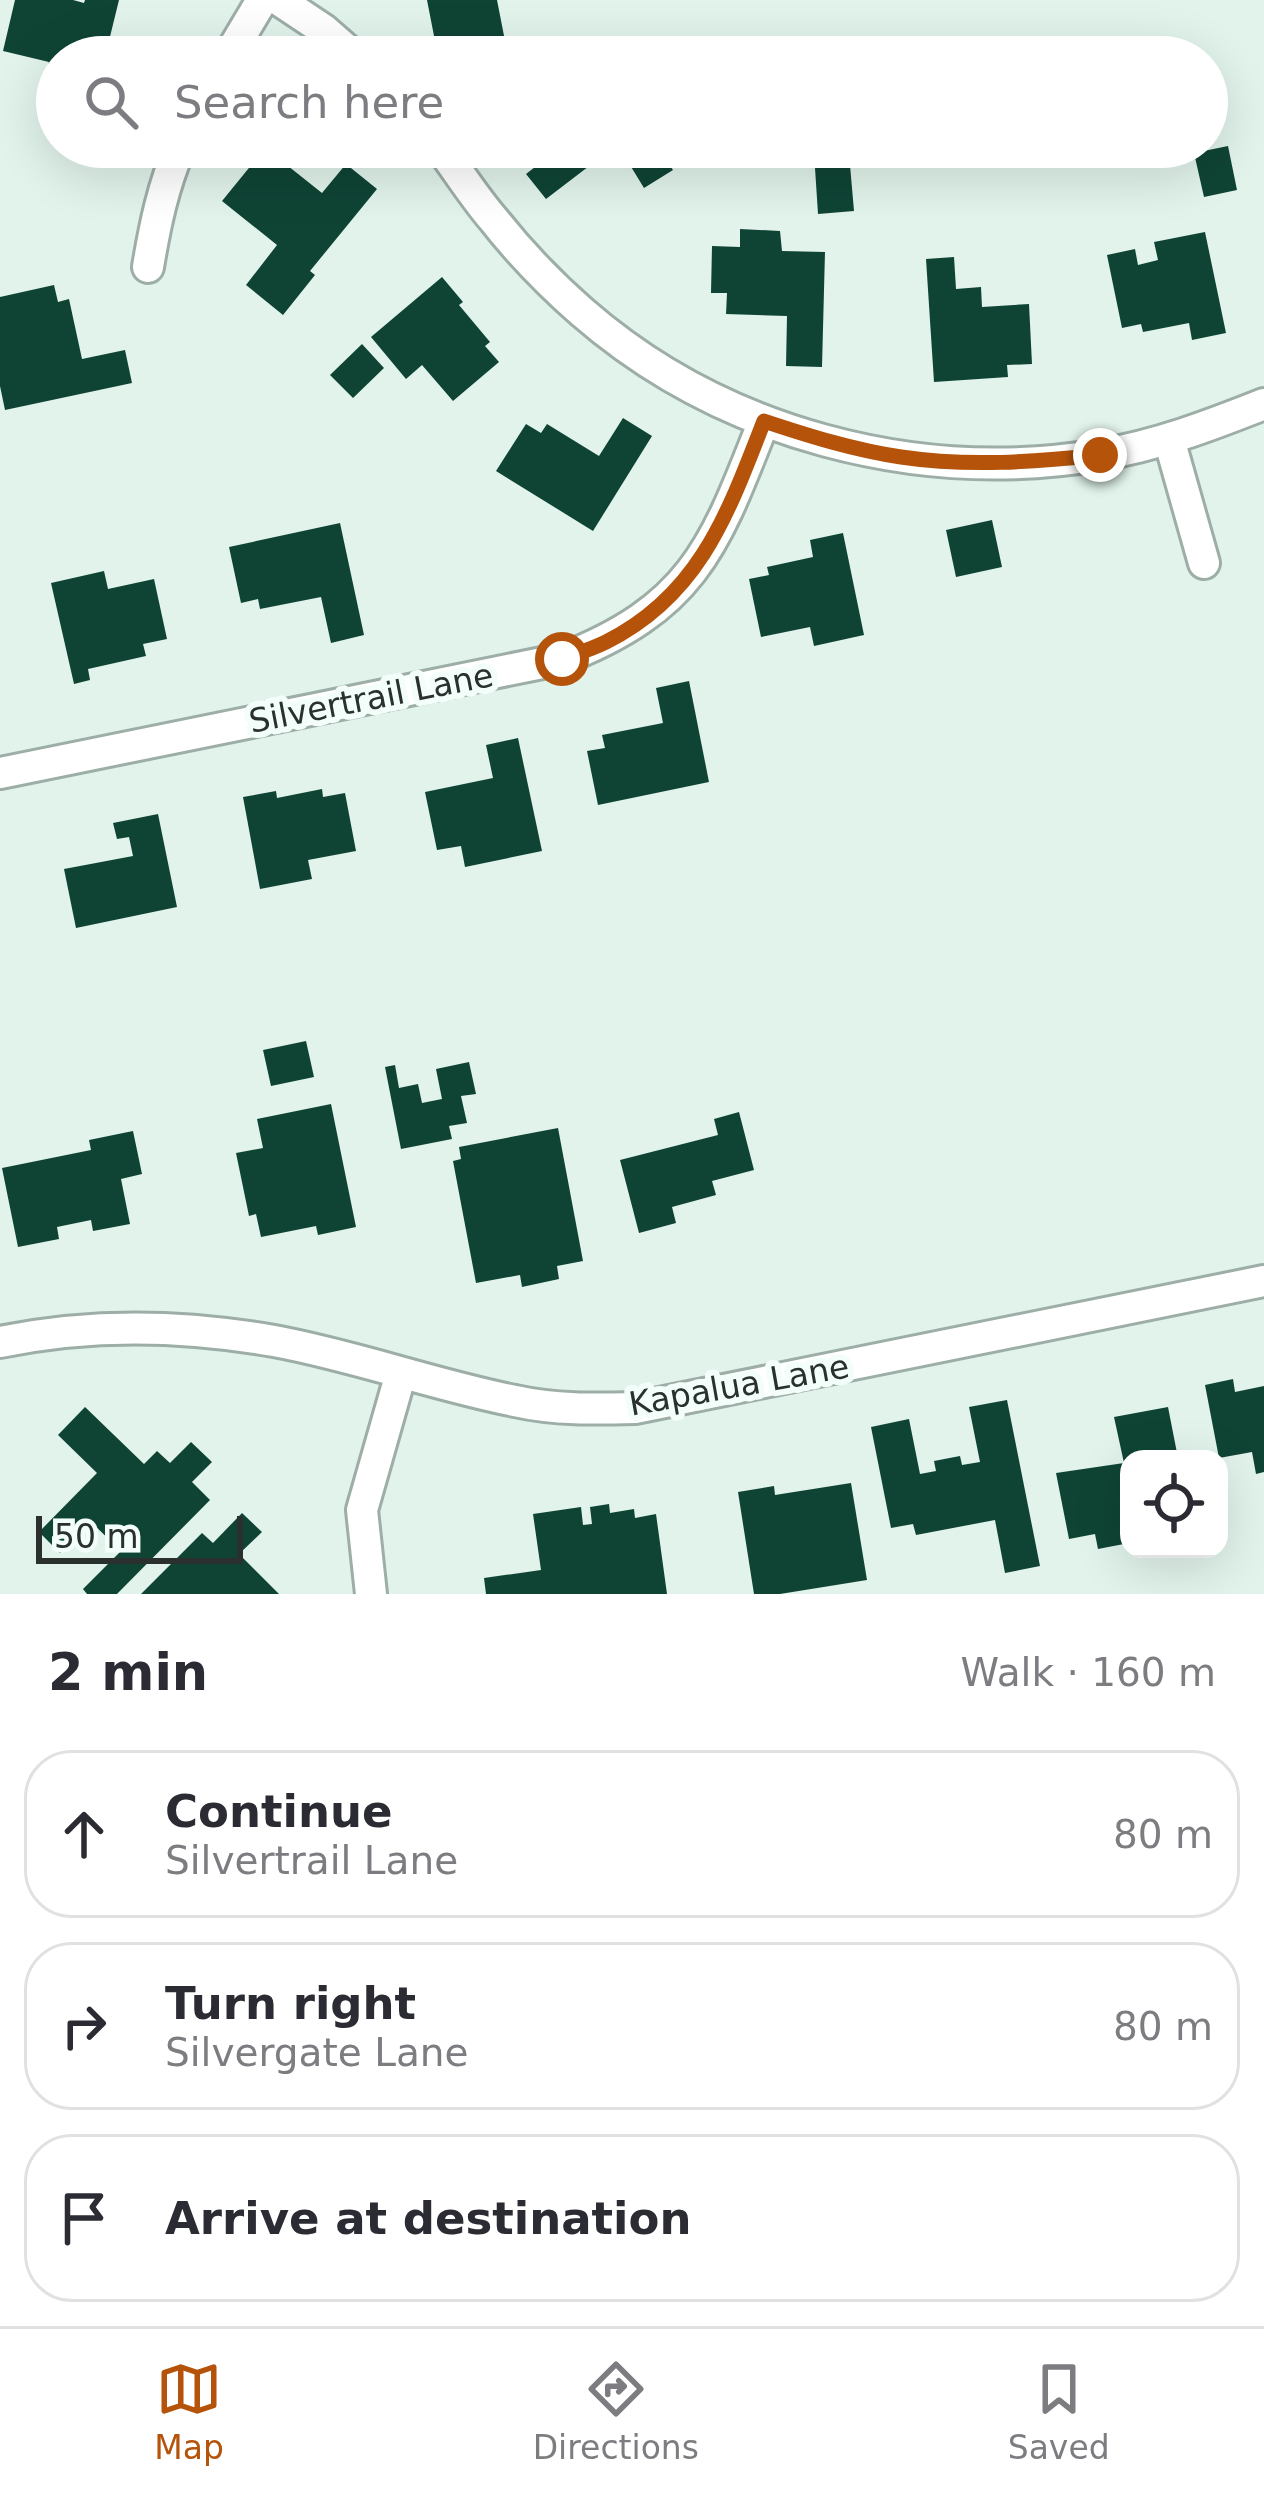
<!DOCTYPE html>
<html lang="en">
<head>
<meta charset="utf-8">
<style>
	body { margin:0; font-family:"DejaVu Sans",sans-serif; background:#f7f7f7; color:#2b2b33 }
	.controls { position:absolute; right:36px; bottom:36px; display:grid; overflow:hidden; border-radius:24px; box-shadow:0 12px 48px #0002 }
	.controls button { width:108px; height:108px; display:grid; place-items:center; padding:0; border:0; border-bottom:3px solid #e1e1e2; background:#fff; color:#2b2b33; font:60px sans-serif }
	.scale { position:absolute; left:36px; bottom:30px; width:207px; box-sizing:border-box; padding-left:12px; border:6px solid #29302d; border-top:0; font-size:33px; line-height:42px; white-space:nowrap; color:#29302d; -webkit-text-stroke:9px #f3fefa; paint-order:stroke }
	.stop { position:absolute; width:36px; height:36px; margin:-27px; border:9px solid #b45309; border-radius:50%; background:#fff }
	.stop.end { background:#b45309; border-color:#fff; box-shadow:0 3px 12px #0008 }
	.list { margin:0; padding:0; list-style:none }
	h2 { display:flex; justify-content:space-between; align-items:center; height:156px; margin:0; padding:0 48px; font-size:51px }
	h2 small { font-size:39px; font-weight:400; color:#7c7c81 }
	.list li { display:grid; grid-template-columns:78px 1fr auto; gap:36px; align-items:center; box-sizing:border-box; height:168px; margin:0 24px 24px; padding:0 24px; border:3px solid #e1e1e2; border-radius:48px }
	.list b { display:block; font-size:45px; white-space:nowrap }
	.list p { margin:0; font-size:39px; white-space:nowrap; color:#7c7c81 }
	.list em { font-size:39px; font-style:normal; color:#7c7c81 }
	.icon { flex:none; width:66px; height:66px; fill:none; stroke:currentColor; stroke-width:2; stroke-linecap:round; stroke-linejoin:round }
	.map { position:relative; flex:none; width:1264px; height:1594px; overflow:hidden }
	.search { position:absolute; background:#fff; box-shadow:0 12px 48px #0002; left:36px; right:36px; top:36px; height:132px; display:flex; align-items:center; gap:30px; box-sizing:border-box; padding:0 42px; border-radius:66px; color:#7c7c81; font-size:45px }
	.sheet { height:732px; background:#fff }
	nav { display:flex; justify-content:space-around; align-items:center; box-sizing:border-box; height:168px; border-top:3px solid #e1e1e2; background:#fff; font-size:33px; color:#7c7c81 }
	nav a { display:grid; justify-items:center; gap:6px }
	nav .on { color:#b45309 }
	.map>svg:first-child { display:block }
</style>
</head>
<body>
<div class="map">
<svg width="1264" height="1594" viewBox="0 0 1264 1594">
	<rect width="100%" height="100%" fill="#e1f3eb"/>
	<path fill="#0f4435" d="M15 0H73L84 3 85 0H119L105 57H57V87L44 84 49 62 3 51Z
		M427 0H497L506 46 449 57 446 39 435 41Z
		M1228 146 1237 190 1204 197 1194 153Z
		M561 147H614L546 199 526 174Z
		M630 147H658L673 170 644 188 622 152Z
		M257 158 270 168 278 158 322 193 346 164 377 189 310 271 315 275 283 315 246 285 277 245 222 201Z
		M850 165 854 211 818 214 815 168Z
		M740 229 780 231 782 251 825 252 822 367 786 366 787 316 726 314 727 293H711L712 246 740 247Z
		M1205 232 1226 333 1192 340 1189 323 1143 332 1141 324 1122 328 1107 255 1135 249 1138 265 1158 260 1154 242Z
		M954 257 956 289 981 287 982 307 1029 304 1032 364 1007 365 1008 377 934 382 926 259Z
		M442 277 463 302 459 305 490 342 485 346 499 362 453 401 422 365 406 379 371 337Z
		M54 285 58 302 69 299 82 359 125 350 132 383 5 410 0 386V297Z
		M362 344 384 368 353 398 330 375Z
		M623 418 652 436 593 531 496 471 526 424 541 433 547 424 599 456Z
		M992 520 1002 567 956 577 946 530Z
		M340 523 364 635 331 643 321 597 260 609 258 599 241 603 229 547Z
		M843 533 864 635 814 646 810 627 761 637 749 579 769 575 767 567 813 557 810 540Z
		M104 571 108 589 154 579 167 639 143 644 146 656 88 669 90 680 74 684 51 583Z
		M689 681 709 782 598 805 587 751 605 748 602 735 663 723 656 688Z
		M518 738 542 851 465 867 461 846 437 850 425 792 493 778 486 745Z
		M322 789 323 797 345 793 356 851 308 860 312 879 260 889 243 797 276 791 277 798Z
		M158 814 177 907 76 928 64 869 133 856 129 837 117 839 113 823Z
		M306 1041 314 1077 271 1086 263 1050Z
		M469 1062 476 1094 461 1096 467 1123 449 1126 452 1139 401 1149 385 1067 395 1065 399 1088 418 1084 422 1103 442 1099 436 1069Z
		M331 1104 356 1227 318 1235 316 1226 261 1237 256 1214 249 1216 236 1153 263 1148 257 1119Z
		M739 1112 754 1170 712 1181 716 1195 672 1207 676 1223 639 1233 620 1160 718 1135 714 1119Z
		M558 1128 583 1261 557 1266 559 1279 522 1287 520 1275 476 1283 453 1161 461 1159 459 1147Z
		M133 1131 142 1174 121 1179 130 1224 93 1231 91 1220 57 1227 59 1239 18 1247 2 1168 91 1150 89 1140Z
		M1233 1379 1235 1392 1264 1386V1472L1256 1474 1252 1452 1219 1458 1205 1385Z
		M1007 1400 1040 1566 1005 1573 995 1520 916 1535 913 1524 891 1528 871 1427 909 1419 920 1474 936 1471 934 1461 960 1456 962 1465 980 1462 969 1407Z
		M85 1407 144 1464 157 1451 170 1463 191 1442 212 1462 192 1482 210 1500 117 1594H87L83 1589 121 1551 91 1522 60 1553 39 1532 97 1473 58 1435Z
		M1168 1407 1177 1453 1163 1455 1164 1459H1129V1543L1098 1549 1095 1534 1069 1539 1056 1473 1124 1463 1114 1417Z
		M851 1483 867 1580 780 1594H754L738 1492 774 1486 775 1495Z
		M609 1504 610 1513 634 1509 635 1518 656 1514 667 1594H486L484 1578 541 1570 533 1514 581 1507 583 1525 592 1524 590 1507Z
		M242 1513 262 1532 239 1554 279 1594H141L202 1533 213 1543Z"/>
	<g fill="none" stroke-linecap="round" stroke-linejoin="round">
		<g stroke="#9daea7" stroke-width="36">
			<path id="street" d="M279 0 324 30 355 57
				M228 57 262 0
				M440 147C458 171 474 197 494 220 520 253 550 284 582 312 722 434 917 485 1099 455 1156 446 1211 425 1264 404
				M148 267C155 225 163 186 180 147
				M1169 439 1204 563
				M0 773 562 659C695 607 715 545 764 421
				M0 1342C91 1323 183 1325 274 1341 356 1356 434 1385 515 1401 555 1410 595 1409 635 1408L1264 1281
				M371 1594 362 1510 401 1373"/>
		</g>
		<use href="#street" stroke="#fff" stroke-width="30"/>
	</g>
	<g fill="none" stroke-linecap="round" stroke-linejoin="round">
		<path stroke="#b45309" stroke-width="15" d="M562 659C576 654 592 649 606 642 700 595 728 513 764 421 809 436 854 450 901 457 968 467 1034 462 1100 455"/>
	</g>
	<g text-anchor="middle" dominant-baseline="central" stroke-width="12" stroke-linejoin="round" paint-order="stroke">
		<g font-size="33" fill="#29302d" stroke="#f3fefa">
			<text transform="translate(371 698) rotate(-11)">Silvertrail Lane</text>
			<text transform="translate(739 1385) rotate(-10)">Kapalua Lane</text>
		</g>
	</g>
</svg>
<div class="controls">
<button><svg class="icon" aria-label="locate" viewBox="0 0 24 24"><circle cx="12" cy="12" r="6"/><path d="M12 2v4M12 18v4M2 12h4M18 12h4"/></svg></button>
</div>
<div class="scale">50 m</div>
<div class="stop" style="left:562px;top:659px"></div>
<div class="stop end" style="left:1100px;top:455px"></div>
<div class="search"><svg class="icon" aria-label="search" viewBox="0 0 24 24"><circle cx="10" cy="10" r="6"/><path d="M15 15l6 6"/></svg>Search here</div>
</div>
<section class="sheet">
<h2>2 min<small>Walk · 160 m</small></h2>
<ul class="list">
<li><svg class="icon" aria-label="ahead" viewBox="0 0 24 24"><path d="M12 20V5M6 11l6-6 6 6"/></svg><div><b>Continue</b><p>Silvertrail Lane</p></div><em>80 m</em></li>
<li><svg class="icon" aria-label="right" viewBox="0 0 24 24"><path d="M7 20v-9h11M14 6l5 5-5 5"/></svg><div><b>Turn right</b><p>Silvergate Lane</p></div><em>80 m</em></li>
<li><svg class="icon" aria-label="arrive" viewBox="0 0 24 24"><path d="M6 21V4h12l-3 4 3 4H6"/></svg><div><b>Arrive at destination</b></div></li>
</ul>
</section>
<nav>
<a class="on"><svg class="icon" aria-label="map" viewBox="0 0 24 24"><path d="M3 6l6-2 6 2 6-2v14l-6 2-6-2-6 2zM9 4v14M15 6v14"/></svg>Map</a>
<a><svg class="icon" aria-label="directions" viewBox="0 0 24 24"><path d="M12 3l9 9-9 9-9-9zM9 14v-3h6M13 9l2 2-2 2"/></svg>Directions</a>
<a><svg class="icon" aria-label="saved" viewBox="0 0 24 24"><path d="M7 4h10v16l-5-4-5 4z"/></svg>Saved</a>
</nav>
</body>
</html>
